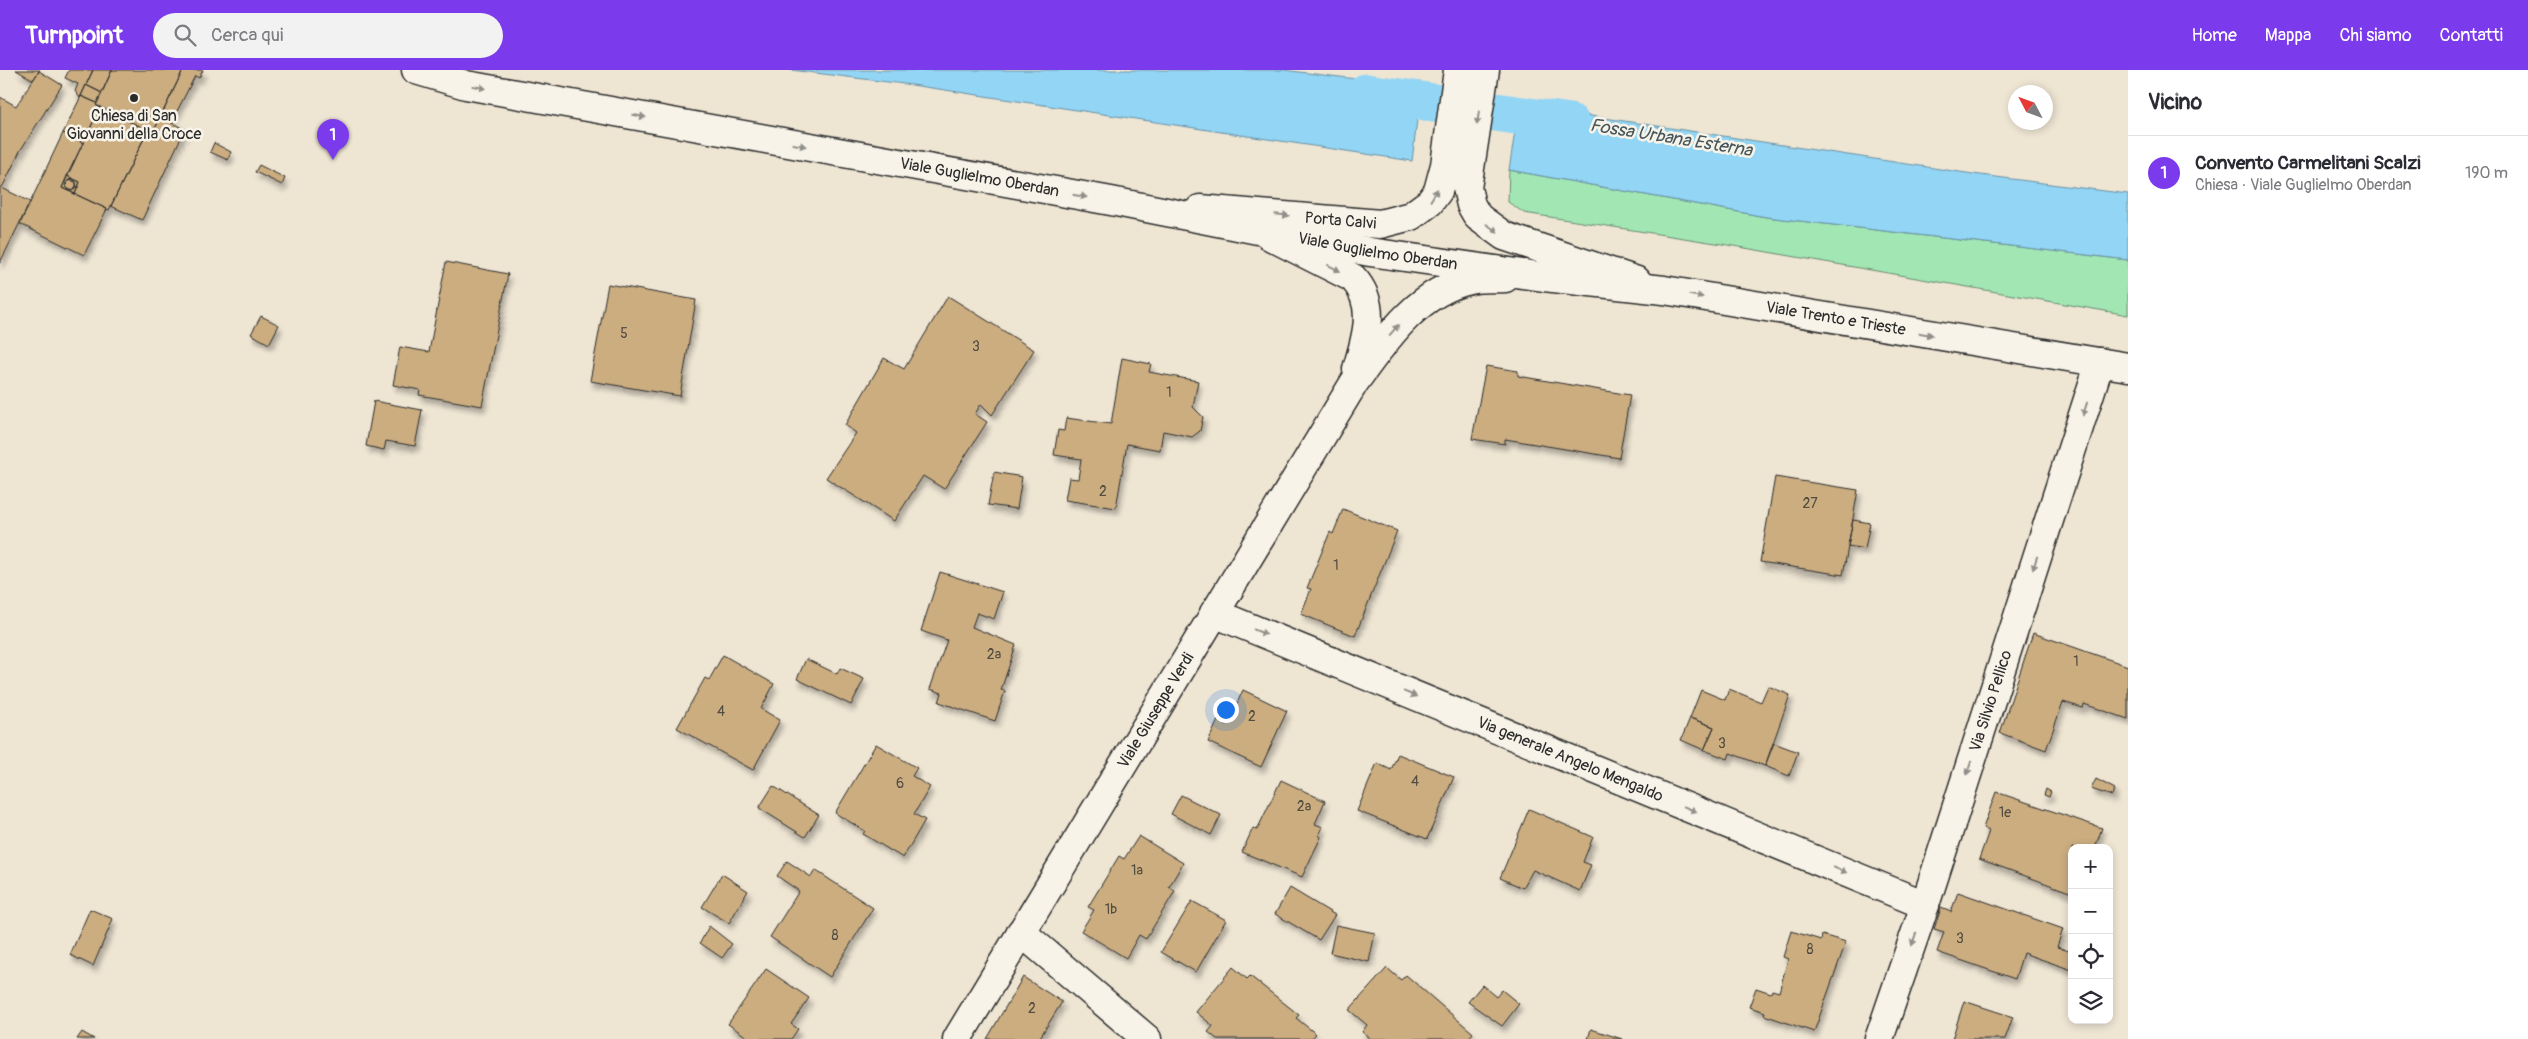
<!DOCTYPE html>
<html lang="it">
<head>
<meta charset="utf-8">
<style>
	body { margin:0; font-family:Pangolin,sans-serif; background:#f2f2f3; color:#2b2b33 }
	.controls { position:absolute; right:15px; bottom:15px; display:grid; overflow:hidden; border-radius:10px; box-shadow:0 2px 8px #0003 }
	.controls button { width:45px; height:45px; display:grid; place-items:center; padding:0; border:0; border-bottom:1px solid #e1e1e2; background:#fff; color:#2b2b33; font:25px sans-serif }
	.compass { position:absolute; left:2008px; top:15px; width:45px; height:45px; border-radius:50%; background:#fff; box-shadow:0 2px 8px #0003; rotate:311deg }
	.you { position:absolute; left:1225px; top:639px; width:18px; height:18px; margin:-12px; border:4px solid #fff; border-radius:50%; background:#1a73e8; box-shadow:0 0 0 8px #1a73e833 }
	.badge { display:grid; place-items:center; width:32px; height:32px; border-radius:50%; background:#7c3aed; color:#fff; font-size:16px; font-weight:700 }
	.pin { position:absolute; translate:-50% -41px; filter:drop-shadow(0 1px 2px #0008) }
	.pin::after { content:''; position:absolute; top:26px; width:18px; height:15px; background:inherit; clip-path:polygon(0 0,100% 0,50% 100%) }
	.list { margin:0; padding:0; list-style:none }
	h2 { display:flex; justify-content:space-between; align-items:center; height:65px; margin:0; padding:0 20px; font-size:21px }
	h2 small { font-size:16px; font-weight:400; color:#7c7c81 }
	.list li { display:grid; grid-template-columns:32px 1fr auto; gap:15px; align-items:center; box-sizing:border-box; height:75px; padding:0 20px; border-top:1px solid #e1e1e2 }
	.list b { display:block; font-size:19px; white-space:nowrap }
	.list p { margin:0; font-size:16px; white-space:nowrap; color:#7c7c81 }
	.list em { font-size:16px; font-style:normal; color:#7c7c81 }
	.icon { flex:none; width:28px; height:28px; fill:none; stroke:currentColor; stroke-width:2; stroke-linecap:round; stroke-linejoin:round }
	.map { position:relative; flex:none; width:2128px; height:969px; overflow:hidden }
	header { display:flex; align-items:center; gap:30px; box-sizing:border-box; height:70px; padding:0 25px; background:#7c3aed; color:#fff }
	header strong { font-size:24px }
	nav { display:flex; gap:28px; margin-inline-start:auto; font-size:18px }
	.search { width:350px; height:45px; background:#f2f2f3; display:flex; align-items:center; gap:12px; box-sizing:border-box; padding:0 18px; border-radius:28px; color:#7c7c81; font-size:19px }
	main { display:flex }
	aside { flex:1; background:#fff }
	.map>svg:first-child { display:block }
</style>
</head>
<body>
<header>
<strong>Turnpoint</strong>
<div class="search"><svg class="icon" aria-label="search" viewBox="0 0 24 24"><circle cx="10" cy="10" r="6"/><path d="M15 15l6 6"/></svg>Cerca qui</div>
<nav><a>Home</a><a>Mappa</a><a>Chi siamo</a><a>Contatti</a></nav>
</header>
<main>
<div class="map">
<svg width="2128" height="969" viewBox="0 0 2128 969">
	<defs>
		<filter id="shadow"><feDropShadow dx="3" dy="5.5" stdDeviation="2.5" flood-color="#0004"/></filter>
	</defs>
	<rect width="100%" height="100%" fill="#eee5d3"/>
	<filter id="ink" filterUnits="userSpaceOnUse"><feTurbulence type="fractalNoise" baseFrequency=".02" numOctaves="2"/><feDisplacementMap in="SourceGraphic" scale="10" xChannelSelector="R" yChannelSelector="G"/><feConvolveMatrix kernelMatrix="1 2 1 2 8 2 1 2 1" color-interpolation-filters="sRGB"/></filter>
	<g filter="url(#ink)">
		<path fill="#a2e7b3" stroke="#66896f" d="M1509 100 1766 147 2128 190V245L1722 174 1524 143 1508 132Z"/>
		<path fill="#92d5f4" stroke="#6991a4" d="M791 0H1283L1421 17 1412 91 912 15Z
			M1519 35 1973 104 2128 124V190L1766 147 1509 100Z"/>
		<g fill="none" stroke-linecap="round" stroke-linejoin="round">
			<path stroke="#92d5f4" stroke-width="39" d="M1366 23 1570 53"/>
		</g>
		<path fill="#cbad80" stroke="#2b2b2b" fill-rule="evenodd" filter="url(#shadow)" d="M16 0H40L33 10Z
			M69 0H93L80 28 75 21 78 14 65 8Z
			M93 0H112L102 23 86 15Z
			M112 0H183L153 63 96 35Z
			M183 0H203L199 8 195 6 171 53 160 48Z
			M39 1 62 15 20 81 2 118 30 132 0 193V27L16 36Z
			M86 15 102 23 97 33 81 26Z
			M81 26 97 33 96 35 100 38 83 73 63 63Z
			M100 38 148 60 109 140 75 124 80 112 67 106Z
			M160 48 185 59 142 150 111 136 148 60 153 63Z
			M63 63 83 73 62 118 107 139 84 185 20 154Z
			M214 73 231 82 228 90 210 82Z
			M259 95 285 108 282 115 255 102Z
			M67 106 80 112 75 124 62 118ZM69 110 76 112V118L72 121 67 118 66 115Z
			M65.5 115a5.5 5.5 0 1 1 11 0a5.5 5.5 0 1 1-11 0Z
			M446 192 508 204 482 336 419 325 420 320 393 315 400 277 429 282Z
			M608 214 696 230 680 326 590 311Z
			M948 226 1034 280 992 345 981 334 975 344 987 352 944 419 923 406 894 451 826 408 856 363 845 355 884 288 904 299Z
			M261 246 279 255 269 274 251 264Z
			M1122 288 1151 294 1149 302 1198 311 1193 337 1203 347 1200 361 1192 367 1163 361 1160 380 1127 374 1116 438 1065 430 1069 408 1078 409 1081 389 1054 385 1058 360 1064 361 1066 348 1111 354Z
			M1486 296 1518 301V306L1630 325 1619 388 1505 369V374L1472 369Z
			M374 331 422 340 415 376 386 371 384 380 366 376Z
			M994 402 1022 407 1017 439 988 435Z
			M1775 407 1858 420 1843 505 1760 492Z
			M1343 439 1397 461 1355 566 1301 544 1311 519 1307 518 1330 462 1333 464Z
			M1853 450 1870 453 1865 479 1848 476Z
			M940 502 1003 522 994 549 977 543 972 557 1016 575 1001 620 1005 621 995 651 939 632 942 623 930 619 947 570 921 561Z
			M2033 563 2128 596V649L2084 634 2083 638 2063 632 2046 680 2000 663Z
			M723 585 774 614 761 639 780 650 753 700 677 658 705 608 709 610Z
			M806 589 837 604 840 598 864 609 851 635 797 609Z
			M1768 616 1790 625 1765 696 1730 683 1728 689 1704 680 1714 657 1690 648 1701 620 1725 630 1729 619 1761 632Z
			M1243 620 1287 641 1261 697 1208 672 1218 650 1227 655Z
			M1690 648 1714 657 1704 680 1681 670Z
			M1774 673 1798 682 1789 706 1765 696Z
			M876 674 917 698 912 706 930 717 914 744 925 750 903 788 863 764 865 761 835 743Z
			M1398 684 1454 707 1427 769 1357 741 1377 693 1391 700Z
			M2096 709 2115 719 2112 726 2091 719Z
			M1281 710 1325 731 1315 754 1323 757 1319 765 1321 767 1302 807 1242 782 1253 758 1257 760Z
			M773 716 819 745 805 767 759 738Z
			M2046 719 2051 722 2049 727 2044 725Z
			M1996 722 2102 758 2095 778H2072V823L1979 789 1989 761 1983 758Z
			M1181 725 1221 745 1211 765 1171 744Z
			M1529 739 1593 767 1583 792 1591 795 1580 821 1533 800 1523 818 1500 808Z
			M1139 766 1183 793 1169 817 1175 821 1146 869 1139 865 1126 888 1081 861 1094 840 1088 837 1119 786 1124 789Z
			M787 791 811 807 815 800 873 838 830 907 770 867 799 821 777 806Z
			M722 804 748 821 729 853 702 837Z
			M1290 818 1335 845 1319 870 1275 844Z
			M1958 822 2063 859 2057 877 2072 882V900L2023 883 2015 909 1937 882 1944 862 1934 859 1941 838 1951 842Z
			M1192 831 1226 850 1196 902 1161 882Z
			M90 839 113 849 93 896 70 885Z
			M1336 855 1375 863 1369 892 1330 883Z
			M709 856 732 874 722 888 700 873Z
			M1791 861 1821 870 1822 865 1846 872 1814 962 1764 945 1765 942 1749 937 1756 918 1771 923 1772 920 1779 922 1788 889 1783 887Z
			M1233 897 1247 909 1250 906 1299 945 1296 948 1316 964 1311 969H1217L1208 962 1213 956 1196 942Z
			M1387 898 1401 910 1406 905 1473 963 1468 969H1371L1362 962 1367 955 1349 940Z
			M766 899 809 928 791 954 798 959 791 969H750L728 954Z
			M1023 907 1062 932 1039 969H987Z
			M1482 915 1496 927 1502 920 1519 934 1502 956 1468 932Z
			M1964 931 2013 947 2005 969H1952Z
			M1591 959 1622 969H1588Z
			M82 962 94 969H77Z"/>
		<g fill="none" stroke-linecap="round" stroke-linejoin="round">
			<g stroke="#2b2b2b" stroke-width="31">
				<g id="minor">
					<path d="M1485 0 1467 118 1471 135 1478 147 1504 166 1637 211"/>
					<path id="s1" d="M1214 543 1925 835"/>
					<path id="s2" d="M1879 969 1925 835 2100 292"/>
				</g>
			</g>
			<g stroke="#2b2b2b" stroke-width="31">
				<g id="tertiary">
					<path id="s3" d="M1200 139 1380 154 1411 146 1430 132 1438 121 1445 95 1458 0"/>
					<path d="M1270 166 1353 208C1378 235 1366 268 1357 299"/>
					<path d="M1021 862 1147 969"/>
					<path id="s4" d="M957 969 1354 313C1384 272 1417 221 1470 210 1481 207 1494 209 1505 208"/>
				</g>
			</g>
			<g stroke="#2b2b2b" stroke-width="31">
				<g id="primary">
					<path id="s5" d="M416 0 466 15 1111 131 1370 182 1544 207 1664 220 2128 297"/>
				</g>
			</g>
			<use href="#minor" stroke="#f7f3e8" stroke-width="28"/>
			<use href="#tertiary" stroke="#f7f3e8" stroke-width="28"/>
			<use href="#primary" stroke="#f7f3e8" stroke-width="28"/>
		</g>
		<defs><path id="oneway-solid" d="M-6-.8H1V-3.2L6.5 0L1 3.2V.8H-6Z" transform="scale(1.25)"/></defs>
		<g fill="#918f8a">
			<use href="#oneway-solid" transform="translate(479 17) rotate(10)"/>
			<use href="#oneway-solid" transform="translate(639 46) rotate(11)"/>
			<use href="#oneway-solid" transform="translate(1478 48) rotate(98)"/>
			<use href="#oneway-solid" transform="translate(799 75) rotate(10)"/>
			<use href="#oneway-solid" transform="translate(1434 125) rotate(-59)"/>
			<use href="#oneway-solid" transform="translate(1080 126) rotate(10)"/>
			<use href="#oneway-solid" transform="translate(1282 145) rotate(5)"/>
			<use href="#oneway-solid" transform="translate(1492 158) rotate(35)"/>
			<use href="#oneway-solid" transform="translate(1334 198) rotate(27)"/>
			<use href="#oneway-solid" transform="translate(1696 226) rotate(9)"/>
			<use href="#oneway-solid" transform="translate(1394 260) rotate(-49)"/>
			<use href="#oneway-solid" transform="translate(1926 264) rotate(9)"/>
			<use href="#oneway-solid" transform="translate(2085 339) rotate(108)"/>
			<use href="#oneway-solid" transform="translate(2035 493) rotate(108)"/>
			<use href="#oneway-solid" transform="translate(1260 562) rotate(22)"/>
			<use href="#oneway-solid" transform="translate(1410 624) rotate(22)"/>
			<use href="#oneway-solid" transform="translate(1969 698) rotate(108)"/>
			<use href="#oneway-solid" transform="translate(1690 739) rotate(22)"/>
			<use href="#oneway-solid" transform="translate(1840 800) rotate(22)"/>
			<use href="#oneway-solid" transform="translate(1914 869) rotate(109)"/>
		</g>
	</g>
	<circle fill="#2b2b2b" stroke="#f7f3e8" stroke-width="2" cx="134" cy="28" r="5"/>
	<g text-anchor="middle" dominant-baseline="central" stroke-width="5" stroke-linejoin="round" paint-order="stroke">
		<g font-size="14" fill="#534c40">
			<text x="624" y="263">5</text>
			<text x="976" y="276">3</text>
			<text x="1169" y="322">1</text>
			<text x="1103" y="421">2</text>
			<text x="1810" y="433">27</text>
			<text x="1336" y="495">1</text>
			<text x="994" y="584">2a</text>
			<text x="2076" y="591">1</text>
			<text x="721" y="641">4</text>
			<text x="1252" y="646">2</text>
			<text x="1722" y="673">3</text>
			<text x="1415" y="711">4</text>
			<text x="900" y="713">6</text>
			<text x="1304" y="736">2a</text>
			<text x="2005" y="742">1e</text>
			<text x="1137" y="800">1a</text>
			<text x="1111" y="839">1b</text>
			<text x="835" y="865">8</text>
			<text x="1960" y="868">3</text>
			<text x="1810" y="879">8</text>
			<text x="1032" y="938">2</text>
		</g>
		<g font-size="16" fill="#2b2b2b" stroke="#f7f3e8">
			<text x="134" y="46">Chiesa di San<tspan x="134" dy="18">Giovanni della Croce</tspan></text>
		</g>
		<g font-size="16" fill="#2b2b2b" stroke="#f7f3e8">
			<text stroke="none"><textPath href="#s5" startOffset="574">Viale Guglielmo Oberdan</textPath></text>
			<text stroke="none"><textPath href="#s3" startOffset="141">Porta Calvi</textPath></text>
			<text stroke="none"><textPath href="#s5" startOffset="979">Viale Guglielmo Oberdan</textPath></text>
			<text stroke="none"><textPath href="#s5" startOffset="1442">Viale Trento e Trieste</textPath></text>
			<text stroke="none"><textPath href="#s2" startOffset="356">Via Silvio Pellico</textPath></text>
			<text stroke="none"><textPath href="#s4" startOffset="384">Viale Giuseppe Verdi</textPath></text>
			<text stroke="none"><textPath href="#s1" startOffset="385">Via generale Angelo Mengaldo</textPath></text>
		</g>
		<g font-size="18" font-style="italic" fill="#45565d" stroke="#f7f3e8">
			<text transform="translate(1671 68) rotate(9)">Fossa Urbana Esterna</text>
		</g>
	</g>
</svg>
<div class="controls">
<button>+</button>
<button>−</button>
<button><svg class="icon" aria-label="locate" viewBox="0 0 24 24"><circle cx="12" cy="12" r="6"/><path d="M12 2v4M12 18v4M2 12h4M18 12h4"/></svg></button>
<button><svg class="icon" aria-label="layers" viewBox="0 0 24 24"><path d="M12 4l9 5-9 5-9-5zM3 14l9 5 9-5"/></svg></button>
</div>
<svg class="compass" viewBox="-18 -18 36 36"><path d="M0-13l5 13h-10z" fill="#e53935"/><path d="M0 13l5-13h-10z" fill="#7c7c81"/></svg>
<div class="you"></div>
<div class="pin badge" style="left:333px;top:90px">1</div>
</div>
<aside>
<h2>Vicino<small></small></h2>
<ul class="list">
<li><span class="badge">1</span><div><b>Convento Carmelitani Scalzi</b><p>Chiesa · Viale Guglielmo Oberdan</p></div><em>190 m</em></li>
</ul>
</aside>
</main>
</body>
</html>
